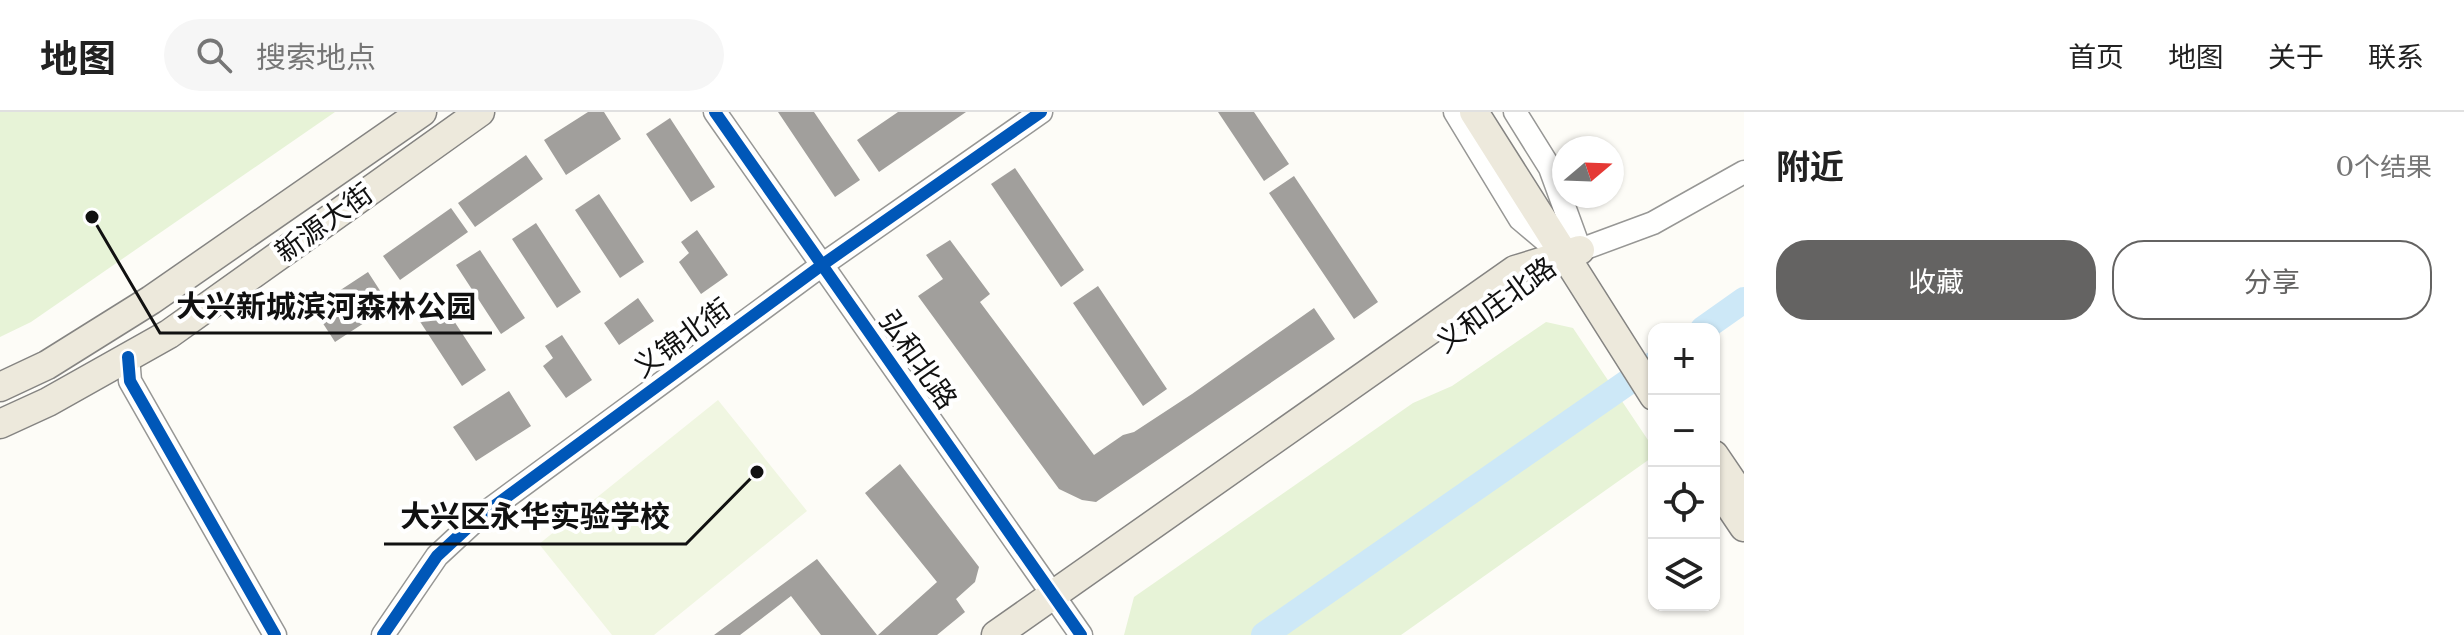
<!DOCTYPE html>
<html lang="zh">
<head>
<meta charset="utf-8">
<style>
	body { margin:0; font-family:"Libre Baskerville","Noto Sans SC",serif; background:#f6f6f6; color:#222 }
	.controls { position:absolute; right:24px; bottom:24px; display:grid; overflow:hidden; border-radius:16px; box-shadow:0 2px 6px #0004 }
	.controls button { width:72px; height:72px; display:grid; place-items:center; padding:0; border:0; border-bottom:2px solid #e0e0e0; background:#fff; color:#222; font:40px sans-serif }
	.compass { position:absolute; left:1552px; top:24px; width:72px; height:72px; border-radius:50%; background:#fff; box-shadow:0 2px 6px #0004; rotate:71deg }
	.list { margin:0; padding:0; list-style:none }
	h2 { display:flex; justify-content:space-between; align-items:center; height:104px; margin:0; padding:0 32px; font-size:34px }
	h2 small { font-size:26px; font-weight:400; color:#767676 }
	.actions { display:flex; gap:16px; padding:24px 32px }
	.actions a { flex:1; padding:18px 0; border:2px solid #646362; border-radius:32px; text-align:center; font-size:28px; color:#646362 }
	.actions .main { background:#646362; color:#fff }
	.icon { flex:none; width:44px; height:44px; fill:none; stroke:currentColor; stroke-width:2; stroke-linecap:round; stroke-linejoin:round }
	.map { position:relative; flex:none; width:1744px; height:523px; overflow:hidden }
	header { display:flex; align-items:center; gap:48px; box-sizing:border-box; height:112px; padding:0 40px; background:#fff; border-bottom:2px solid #e0e0e0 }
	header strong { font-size:38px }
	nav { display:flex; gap:44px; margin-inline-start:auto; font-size:28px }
	.search { width:560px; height:72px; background:#f6f6f6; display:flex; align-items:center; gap:20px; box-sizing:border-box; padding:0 28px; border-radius:44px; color:#767676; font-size:30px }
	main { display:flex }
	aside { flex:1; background:#fff }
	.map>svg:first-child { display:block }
</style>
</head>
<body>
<header>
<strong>地图</strong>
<div class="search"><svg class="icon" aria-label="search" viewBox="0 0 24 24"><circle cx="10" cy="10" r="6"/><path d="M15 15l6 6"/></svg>搜索地点</div>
<nav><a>首页</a><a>地图</a><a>关于</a><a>联系</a></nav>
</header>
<main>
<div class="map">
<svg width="1744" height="523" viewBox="0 0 1744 523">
	<rect width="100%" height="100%" fill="#fdfcf7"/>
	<path fill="#e7f3d7" d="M0 0H335L31 210 0 225Z
		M1546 210 1573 216 1654 337V344L1401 523H1124L1134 485 1413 291 1452 274Z"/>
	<path fill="#f0f6e1" d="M718 288 807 399 654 523H612L539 432Z"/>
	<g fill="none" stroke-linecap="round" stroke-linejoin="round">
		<path stroke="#cde8f7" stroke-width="26" d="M1703 217 1744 188
			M1264 523 1654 252"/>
	</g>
	<path fill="#a19f9c" d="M588 0H604L621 27 566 63 544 28Z
		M778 0H814L860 68 835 85Z
		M898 0H966L879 60 857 28Z
		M1218 0H1254L1289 52 1264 69Z
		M670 6 715 75 691 90 646 22Z
		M526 43 543 67 475 115 458 91Z
		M1015 56 1084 158 1061 175 991 72Z
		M1294 64 1378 190 1354 207 1269 81Z
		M599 82 644 150 620 166 575 98Z
		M451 96 468 120 400 168 383 144Z
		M536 111 581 180 557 196 512 127Z
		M697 118 728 163 701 182 679 150 689 141 681 130Z
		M950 128 990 182 980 190 1094 343 1123 323 1134 320 1192 282 1314 196 1335 227 1096 390 1082 388 1059 377 918 184 943 167 926 143Z
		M480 138 525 206 501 222 456 153Z
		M368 160 390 194 335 230 313 196Z
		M1098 174 1167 277 1143 294 1073 191Z
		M638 186 654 209 619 233 604 211Z
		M441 189 486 258 462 274 417 205Z
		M562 223 592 268 566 286 543 254 553 246 545 234Z
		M509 279 531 314 476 349 453 315Z
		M900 352 979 455 975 470 956 487 965 500 937 523H878L937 470 865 381Z
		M817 447 877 523H821L791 484 740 523H714Z"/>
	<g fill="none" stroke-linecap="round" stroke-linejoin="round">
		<g stroke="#979795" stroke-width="25">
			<path id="minor" d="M715 0 1081 523
				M1455 0 1520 107 1552 134
				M1515 0 1550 56 1580 138 1653 111 1744 60
				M128 245 130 269 275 523
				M383 523 437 444 478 406 822 153 1041 0"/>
		</g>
		<g stroke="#858482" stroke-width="31">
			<path id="major" d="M1474 0 1654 284
				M0 275 47 253 151 188 422 0
				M0 312 48 290 169 222 480 0
				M1714 343 1744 387
				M1717 375 1744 415
				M996 523 1515 158 1580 138"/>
		</g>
		<use href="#minor" stroke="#fffffe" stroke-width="22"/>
		<use href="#major" stroke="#ede9dc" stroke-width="28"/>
		<g stroke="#fff" stroke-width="17">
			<path id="cycleway" d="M715 0 1081 523
				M128 245 130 269 275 523
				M383 523 437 444 478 406 822 153 1041 0"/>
		</g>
		<use href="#cycleway" stroke="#0057b8" stroke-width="12"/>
	</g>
	<g text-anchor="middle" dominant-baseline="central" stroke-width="8" stroke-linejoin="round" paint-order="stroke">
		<g font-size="28" fill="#111" stroke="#fff">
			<text transform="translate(324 111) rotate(-36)">新源大街</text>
			<text transform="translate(1496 193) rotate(-36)">义和庄北路</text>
			<text transform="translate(682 226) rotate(-36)">义锦北街</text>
			<text transform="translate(918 248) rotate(55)">弘和北路</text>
		</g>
	</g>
	<path fill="none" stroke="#111" stroke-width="3" d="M92 105L160 221H492M757 360L686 432H384"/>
	<g fill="#111" stroke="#fff" stroke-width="3">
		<circle cx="92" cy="105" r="8"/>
		<circle cx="757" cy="360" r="8"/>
	</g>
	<g font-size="30" text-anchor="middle" font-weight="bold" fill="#111" stroke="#fff" stroke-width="8" stroke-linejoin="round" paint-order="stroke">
		<text x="326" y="205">大兴新城滨河森林公园</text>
		<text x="535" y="415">大兴区永华实验学校</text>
	</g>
</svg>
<div class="controls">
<button>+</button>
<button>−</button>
<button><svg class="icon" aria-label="locate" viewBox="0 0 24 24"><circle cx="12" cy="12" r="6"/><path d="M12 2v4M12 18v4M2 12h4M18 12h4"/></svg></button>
<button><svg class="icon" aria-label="layers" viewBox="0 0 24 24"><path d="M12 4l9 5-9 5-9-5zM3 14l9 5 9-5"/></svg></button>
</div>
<svg class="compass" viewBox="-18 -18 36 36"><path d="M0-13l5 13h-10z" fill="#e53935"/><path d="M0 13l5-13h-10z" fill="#767676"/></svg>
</div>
<aside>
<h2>附近<small>0个结果</small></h2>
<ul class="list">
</ul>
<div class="actions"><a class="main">收藏</a><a>分享</a></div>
</aside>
</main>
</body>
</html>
